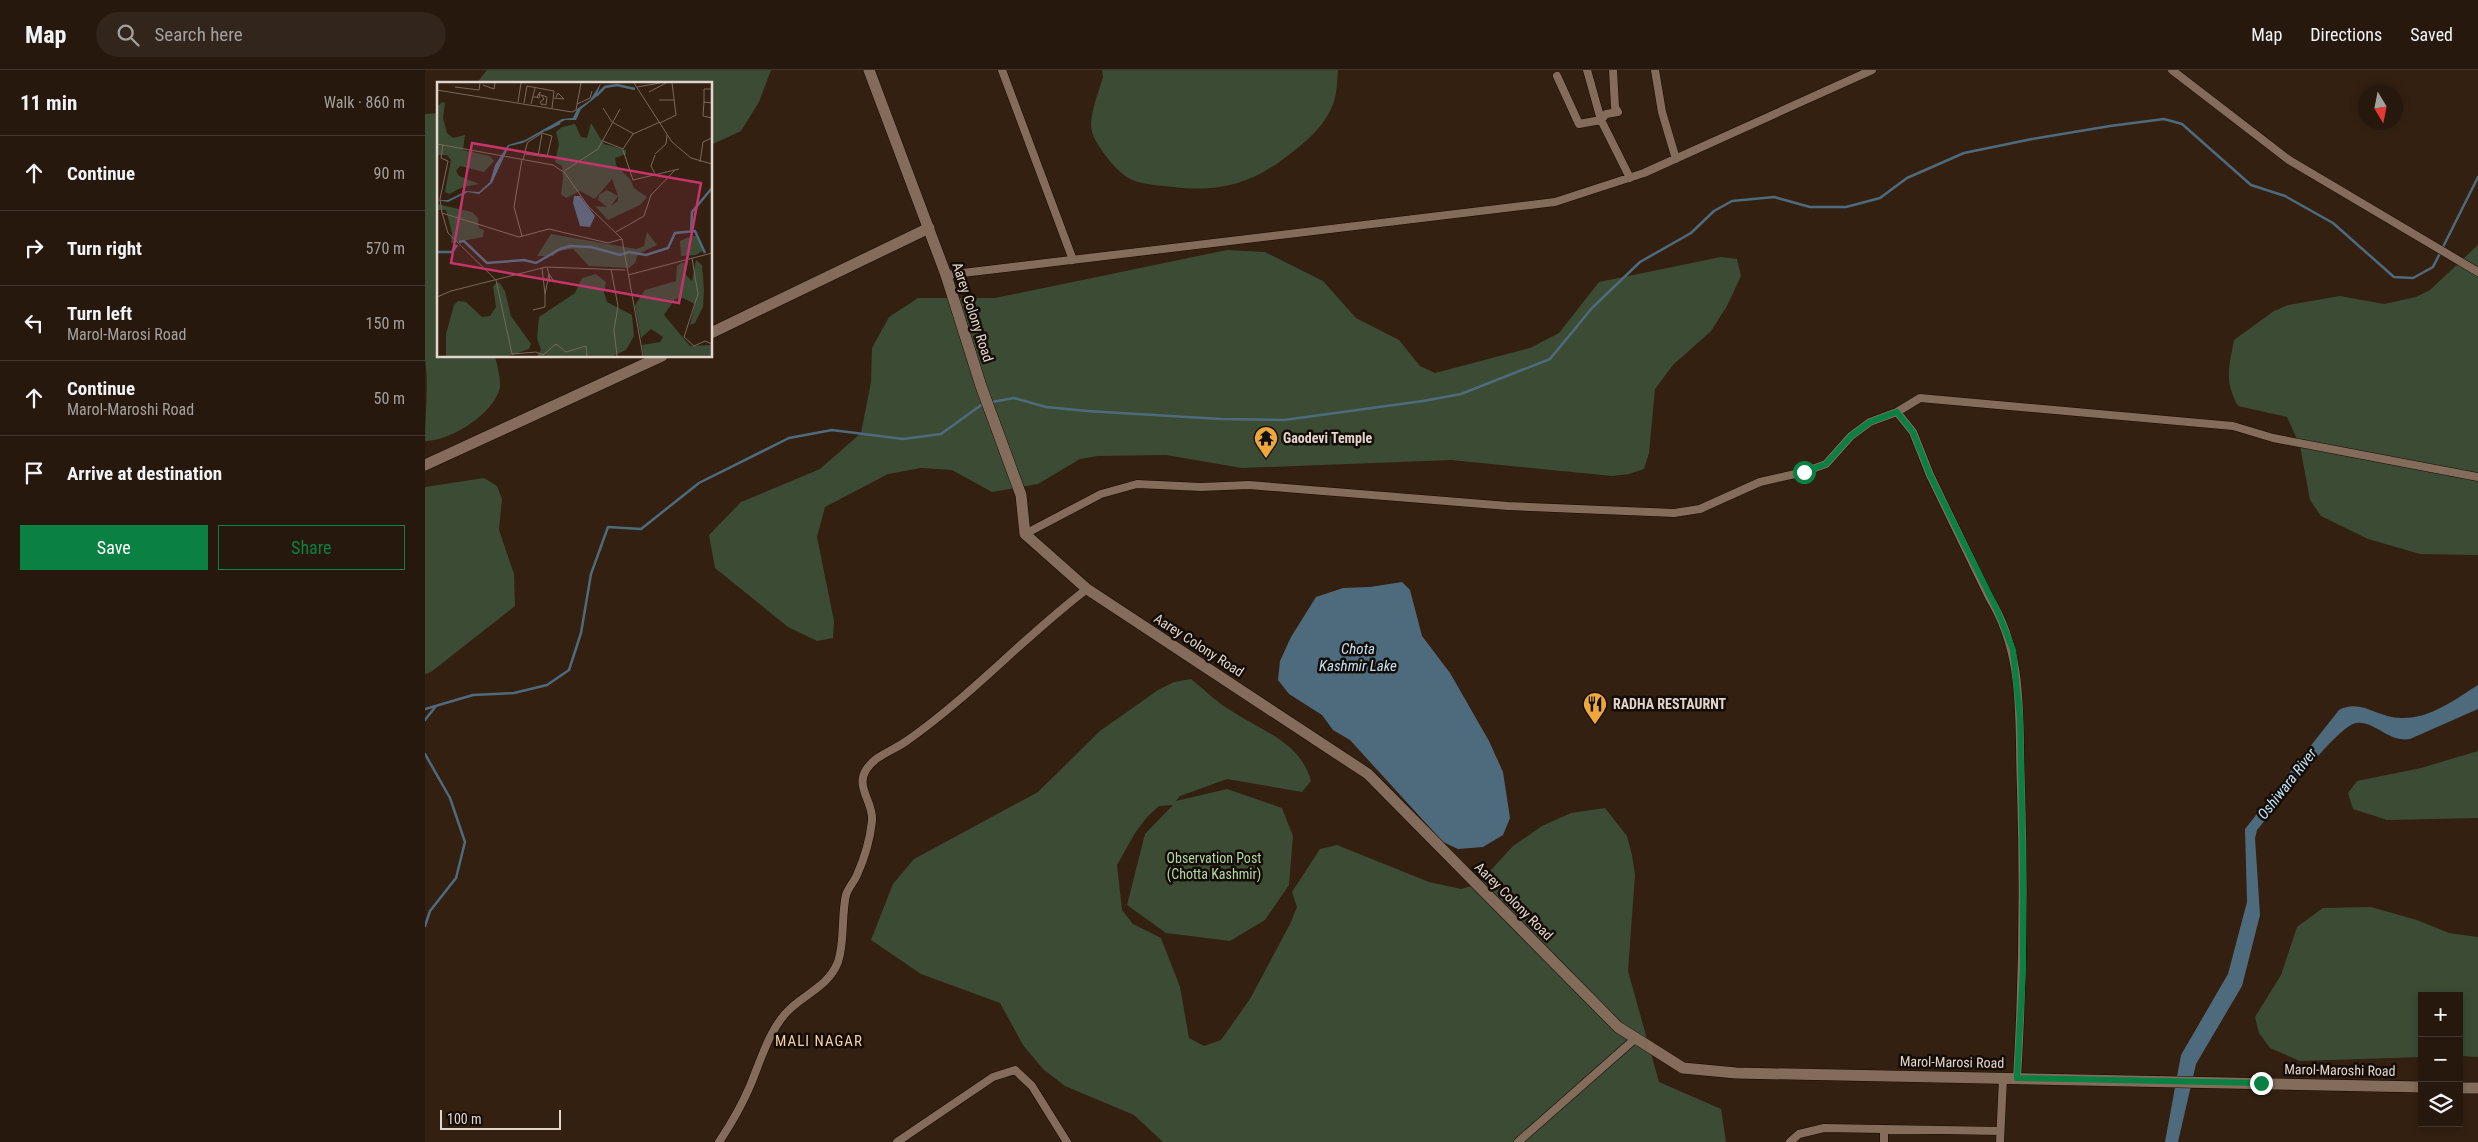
<!DOCTYPE html>
<html lang="en">
<head>
<meta charset="utf-8">
<style>
	body { margin:0; font-family:"Roboto Condensed",sans-serif; background:#32251b; color:#f1f3f6 }
	.controls { position:absolute; right:15px; bottom:15px; display:grid; overflow:hidden; border-radius:0px; box-shadow:0 2px 8px #0003 }
	.controls button { width:45px; height:45px; display:grid; place-items:center; padding:0; border:0; border-bottom:1px solid #42372e; background:#26180d; color:#f1f3f6; font:25px sans-serif }
	.compass { position:absolute; left:1933px; top:15px; width:45px; height:45px; border-radius:50%; background:#26180d; box-shadow:0 2px 8px #0003; rotate:170deg }
	.scale { position:absolute; left:15px; bottom:12px; width:121px; box-sizing:border-box; padding-left:5px; border:2px solid #e2d5cc; border-top:0; font-size:14px; line-height:18px; white-space:nowrap; color:#e2d5cc; -webkit-text-stroke:4px #140c06; paint-order:stroke }
	.stop { position:absolute; width:15px; height:15px; margin:-11px; border:4px solid #0b8043; border-radius:50%; background:#fff }
	.stop.end { background:#0b8043; border-color:#fff; box-shadow:0 1px 5px #0008 }
	.list { margin:0; padding:0; list-style:none }
	h2 { display:flex; justify-content:space-between; align-items:center; height:65px; margin:0; padding:0 20px; font-size:21px }
	h2 small { font-size:16px; font-weight:400; color:#a4a09d }
	.list li { display:grid; grid-template-columns:32px 1fr auto; gap:15px; align-items:center; box-sizing:border-box; height:75px; padding:0 20px; border-top:1px solid #42372e }
	.list b { display:block; font-size:19px; white-space:nowrap }
	.list p { margin:0; font-size:16px; white-space:nowrap; color:#a4a09d }
	.list em { font-size:16px; font-style:normal; color:#a4a09d }
	.actions { display:flex; gap:10px; padding:15px 20px }
	.actions a { flex:1; padding:11px 0; border:1px solid #0b8043; border-radius:0px; text-align:center; font-size:18px; color:#0b8043 }
	.actions .main { background:#0b8043; color:#fff }
	.icon { flex:none; width:28px; height:28px; fill:none; stroke:currentColor; stroke-width:2; stroke-linecap:round; stroke-linejoin:round }
	.map { position:relative; flex:none; width:2053px; height:1072px; overflow:hidden }
	header { display:flex; align-items:center; gap:30px; box-sizing:border-box; height:70px; padding:0 25px; background:#26180d; border-bottom:1px solid #42372e }
	header strong { font-size:24px }
	nav { display:flex; gap:28px; margin-inline-start:auto; font-size:18px }
	.search { width:350px; height:45px; background:#32251b; display:flex; align-items:center; gap:12px; box-sizing:border-box; padding:0 18px; border-radius:28px; color:#a4a09d; font-size:19px }
	main { display:flex }
	aside { flex:1; background:#26180d }
	.map>svg:first-child { display:block }
</style>
</head>
<body>
<header>
<strong>Map</strong>
<div class="search"><svg class="icon" aria-label="search" viewBox="0 0 24 24"><circle cx="10" cy="10" r="6"/><path d="M15 15l6 6"/></svg>Search here</div>
<nav><a>Map</a><a>Directions</a><a>Saved</a></nav>
</header>
<main>
<aside>
<h2>11 min<small>Walk · 860 m</small></h2>
<ul class="list">
<li><svg class="icon" aria-label="ahead" viewBox="0 0 24 24"><path d="M12 20V5M6 11l6-6 6 6"/></svg><div><b>Continue</b></div><em>90 m</em></li>
<li><svg class="icon" aria-label="right" viewBox="0 0 24 24"><path d="M7 20v-9h11M14 6l5 5-5 5"/></svg><div><b>Turn right</b></div><em>570 m</em></li>
<li><svg class="icon" aria-label="left" viewBox="0 0 24 24"><path d="M17 20v-9H6M10 6l-5 5 5 5"/></svg><div><b>Turn left</b><p>Marol-Marosi Road</p></div><em>150 m</em></li>
<li><svg class="icon" aria-label="ahead" viewBox="0 0 24 24"><path d="M12 20V5M6 11l6-6 6 6"/></svg><div><b>Continue</b><p>Marol-Maroshi Road</p></div><em>50 m</em></li>
<li><svg class="icon" aria-label="arrive" viewBox="0 0 24 24"><path d="M6 21V4h12l-3 4 3 4H6"/></svg><div><b>Arrive at destination</b></div></li>
</ul>
<div class="actions"><a class="main">Save</a><a>Share</a></div>
</aside>
<div class="map">
<svg width="2053" height="1072" viewBox="0 0 2053 1072">
	<rect width="100%" height="100%" fill="#332011"/>
	<path fill="#3b4b34" d="M62 0H346L334 32 316 61 286 75V14H51Z
		M677 0H913C912 14 912 28 905 41 897 57 884 69 870 80 831 112 799 123 748 117 713 113 703 115 680 85 674 76 666 66 666 55 666 40 674 21 678 7Z
		M14 43V286H70C72 295 76 308 75 317 70 343 26 371 0 371 0 343 4 316 0 289V44Z
		M2053 175V485L1995 484 1943 469 1896 446 1885 430 1875 376 1862 347 1813 336C1799 311 1804 297 1809 270L1849 241 1863 235 1915 226 1959 234 1991 227 2005 220Z
		M802 180 840 182 898 211 931 248 974 270 995 296 1010 303 1105 278 1134 263 1174 212 1296 187 1312 189 1316 206 1302 236 1286 261 1248 295 1230 319 1224 383 1219 399 1204 404 1187 406 1026 390 817 398 741 385 673 386 655 389 613 414 567 422 527 400 496 398 463 404 400 437 392 467 409 551 408 568 392 571 363 557 290 498 284 465 316 432 395 399 436 363 446 312 447 278 464 247 493 228H570Z
		M59 408 72 416 77 429 74 460 89 504 90 536 6 602 0 604V417Z
		M766 609C779 619 791 632 805 640 836 661 875 671 886 711L877 722 802 709 755 726 751 731 802 719 857 738 868 766 864 815 840 850 805 871 741 863 702 835 720 764 748 735 734 736 722 747 710 763 692 795 697 840 708 854 736 868 755 917 764 968 779 976 796 970 825 929 865 854 872 837 867 822 895 779 912 775 1004 812 1036 819 1053 814 1088 776 1117 756 1146 743 1180 738 1202 766 1207 785 1210 805 1203 901 1234 1012 1296 1039 1301 1072H738L709 1045 640 1016 618 999 598 975 575 933 496 904 446 870 468 814 489 789 613 722 675 661 733 620 749 612Z
		M2053 681V748L1962 750 1928 739 1923 723 1932 711 1996 698Z
		M1946 837 1992 850 2024 863 2053 867V987L2034 986V926H1997V987L1875 991 1845 978 1834 963 1830 947 1856 905 1872 857 1898 838Z"/>
	<path fill="#4e6b7d" d="M977 512 985 520 997 566 1025 603 1064 671 1078 702 1085 748 1078 765 1058 777 1033 779 1018 772 925 670 908 660 897 645 864 624 853 610 855 591 866 567 891 527 918 518 945 517Z
		M2053 615V639L1985 669C1964 673 1949 650 1931 653 1912 656 1848 741 1832 760L1830 768 1835 845 1817 916 1771 994 1753 1072H1740L1756 985 1803 904 1822 832 1820 759 1914 640C1935 628 1953 648 1976 648 2005 649 2029 630 2053 615Z"/>
	<g fill="none" stroke-linecap="round" stroke-linejoin="round">
		<path stroke="#4e6b7d" stroke-width="2.5" d="M567 332 589 328 621 337 662 341 796 349 859 350 998 331 1036 324 1125 289 1167 238 1215 192 1266 163 1289 141 1307 131 1349 127 1385 137H1421L1455 128 1482 108 1539 83 1607 69 1685 56 1739 49 1757 54 1826 115 1860 126 1908 153 1969 207 1988 208 2008 197 2053 107
			M0 639 48 625 89 623 122 615 144 600 156 563 166 504 183 457 216 459 274 413 364 368 407 360 478 369 516 364 559 333
			M0 650 11 636
			M0 684 25 728 40 772 31 808 5 841 0 856"/>
		<g stroke="#1a0900" stroke-width="9">
			<path id="street" d="M577 0 648 190
				M1188 0 1190 37 1193 42 1181 44 1176 50 1205 108
				M1230 0 1237 42 1251 89
				M1747 0 1864 90 2053 202
				M1132 6 1154 54 1176 50 1162 0
				M521 205 1130 132 1219 103 1447 0
				M1472 342 1488 362 1505 405 1564 527C1601 586 1593 653 1596 719 1599 816 1598 911 1592 1008
				M600 464 676 424 712 414 776 417 824 415 1083 436 1249 443 1275 439 1335 412 1379 402 1401 394 1426 366 1445 352 1472 342 1495 328 1808 356 1848 368 2053 407
				M294 1072C306 1054 317 1035 325 1016 335 992 343 964 360 944 376 925 403 918 413 892 420 871 416 847 421 825 423 818 429 812 432 805 440 787 445 770 447 751 449 733 430 717 441 700 450 685 470 680 483 670 547 625 600 566 662 519
				M472 1072 568 1007 590 1000 607 1016 642 1072
				M1093 1072 1211 968
				M1365 1072 1374 1064 1399 1058 1575 1061
				M1459 1072V1059
				M1575 1072 1578 1008"/>
		</g>
		<g stroke="#1a0900" stroke-width="12">
			<path id="secondary" d="M444 0 521 205 556 316 596 425 600 464 662 519 943 704 1193 957 1258 998 1311 1003 1997 1017
				M286 263 504 158
				M0 395 237 286
				M2034 1018H2053"/>
		</g>
		<use href="#street" stroke="#836c5b" stroke-width="8"/>
		<use href="#secondary" stroke="#836c5b" stroke-width="11"/>
	</g>
	<g fill="none" stroke-linecap="round" stroke-linejoin="round">
		<path stroke="#0b8043" stroke-width="6" d="M1379 402 1401 394 1426 366 1445 352 1472 342 1488 362 1505 405 1573 542 1588 580 1595 648 1598 797V899L1592 1008 1836 1013"/>
	</g>
	<defs>
		<g id="temple-pin" transform="scale(1.25)"><path d="M0 17L-7.5 6A9.5 9.5 0 1 1 7.5 6Z" fill="#eea73c" stroke="#140c06"/><path d="M0-6L5-2H3V0L6.5 2.5H4V6H1.5V3h-3V6H-4V2.5H-6.5L-3 0V-2H-5Z" fill="#111"/></g>
		<g id="restaurant-pin" transform="scale(1.25)"><path d="M0 17L-7.5 6A9.5 9.5 0 1 1 7.5 6Z" fill="#eea73c" stroke="#140c06"/><path d="M-5-6h1v4h1v-4h1v4h1v-4h1v5L-1.5 .5V6h-2V.5L-5-1ZM5-6V6H3V1.5H1.5Q1.5-4 5-6Z" fill="#111"/></g>
	</defs>
	<g fill-rule="evenodd">
		<use href="#temple-pin" x="841" y="368"/>
		<use href="#restaurant-pin" x="1170" y="634"/>
	</g>
	<g text-anchor="middle" dominant-baseline="central" stroke-width="5" stroke-linejoin="round" paint-order="stroke">
		<g font-size="14" fill="#e2d5cc" stroke="#140c06">
			<text transform="translate(548 242) rotate(72)">Aarey Colony Road</text>
			<text transform="translate(774 575) rotate(33)">Aarey Colony Road</text>
			<text transform="translate(1089 831) rotate(45)">Aarey Colony Road</text>
			<text transform="translate(1527 992) rotate(1)">Marol-Marosi Road</text>
			<text transform="translate(1915 1000) rotate(1)">Marol-Maroshi Road</text>
		</g>
		<g font-size="14" font-weight="bold" fill="#e2d5cc" stroke="#140c06" text-anchor="start">
			<text x="858" y="368">Gaodevi Temple</text>
			<text x="1188" y="634">RADHA RESTAURNT</text>
		</g>
		<g font-size="14" fill="#b5d7a7" stroke="#140c06">
			<text x="789" y="788">Observation Post<tspan x="789" dy="16">(Chotta Kashmir)</tspan></text>
		</g>
		<g font-size="15" font-style="italic" fill="#c1e2f7" stroke="#140c06">
			<text x="933" y="579">Chota<tspan x="933" dy="17">Kashmir Lake</tspan></text>
			<text transform="translate(1862 714) rotate(-52)">Oshiwara River</text>
		</g>
		<g font-size="15" letter-spacing="1" fill="#f8d09d" stroke="#140c06">
			<text x="394" y="971">MALI NAGAR</text>
		</g>
	</g>
	<g transform="translate(12 12)">
		<rect width="275" height="275" fill="#332011"/>
		<path d="M5 20 8 21 6 36 10 51 16 56 28 53 26 68 53 74 57 79 47 90 23 84 19 89 22 94 42 102 26 105 12 112 8 110 14 78 10 73H0V25ZM154 41 167 62 189 68V72L178 76 179 83 193 97 197 106 210 115 203 123 171 138 158 124 170 125 161 118 162 113 170 108 181 114 174 124 181 119V114L175 97 158 117 143 109 129 116 124 112 126 97 125 84 118 80 122 62 119 50 125 45 138 42 144 55 150 56ZM0 122 35 130 41 136 42 146 47 148 46 155 14 161 15 151 9 128H0ZM210 150 220 163 201 172 198 181 192 186 152 184 136 167 121 169 116 174H100L114 152 199 167 207 164ZM254 154H259L267 168 259 173 244 174 243 159ZM259 178 265 183 267 208 266 225 258 241 253 243 258 222 246 216 238 217 227 233 253 264 274 263 275 274H207L205 263 223 260 226 255 214 247 204 256 198 224 200 220 208 208 239 199 240 184 244 181 251 180 248 192 255 199ZM159 192 169 200 167 210 170 220 195 233 197 254 189 268 176 274H100L104 268 100 256 102 235 138 211 145 196ZM62 200 68 209 74 234 94 262 92 267 72 274H9V252L17 223 21 219 29 220 45 235 53 234 59 225 56 204Z" fill="#3b4b34"/>
		<path d="M164 1 159 15 144 27 139 38H128L86 61 72 64 55 101 42 112 31 110 11 120 0 118H11L29 109 42 110 53 100 58 83 71 63 88 58 125 37 136 36 140 27 153 18ZM137 114H143L158 134 153 145 143 144 136 121Z" fill="#4e6b7d"/>
		<path fill="none" stroke="#4e6b7d" stroke-width="2.5" d="M159 14 168 5 180 3 198 7M109 48 123 41M254 149 255 130 275 106M22 160 27 159 50 181 87 178 99 181 123 167 133 164 154 165 183 173 192 170 209 173 231 166 238 151 258 149 268 171M0 170H15L20 163"/>
		<path fill="none" stroke="#79685c" stroke-width="1" d="M197 1 235 60 254 76 275 82M46 3 57 7 58 1M18 5 42 8 43 1M200 5 223 1M0 8 135 30 139 28 144 1M212 10 229 1M96 15H100L101 16H102L103 10 100 15M117 16 127 17 121 11 119 15M222 18H238M81 20 84 1M267 20V7H275M87 21 90 4 117 9 115 26M275 21 267 20 266 34 275 36M94 22 98 6M140 22 153 16 155 9M105 23 103 20 107 17 104 13 110 15 109 23 105 22M166 26 175 40 197 52M223 41 239 33 235 1M166 59 186 67 196 52 223 40M0 62 116 83 128 91 151 124 185 157 206 274M6 62 4 76 11 79 3 117 5 131 82 155 112 147 171 161 185 157M186 68 196 98 242 87M218 72 229 62 230 53M218 73 214 84 218 92M101 74 105 52M85 77 77 125 85 154M86 78 90 62 91 60 105 51 115 54 110 75 88 72M263 80 266 60 275 56M127 89 161 67 183 27M5 131 11 151 59 198 75 272 99 270 106 273 119 262 129 270 149 264 150 274M179 150 207 134 214 113 238 88M255 176 261 212 247 255 257 264M105 186 108 212 112 192 110 185M174 187 181 224 177 248 180 274M191 193 275 171M113 200 112 192 116 198M0 215 14 209 109 185 188 188M96 228 108 225V212M257 264 268 259 275 262"/>
		<path fill="#c7346c" fill-opacity="0.15" stroke="#c7346c" stroke-width="2.5" d="M35 61 264 101 242 221 14 181Z"/>
		<rect width="275" height="275" fill="none" stroke="#e2d5cc" stroke-width="2.5"/>
	</g>
</svg>
<div class="controls">
<button>+</button>
<button>−</button>
<button><svg class="icon" aria-label="layers" viewBox="0 0 24 24"><path d="M12 4l9 5-9 5-9-5zM3 14l9 5 9-5"/></svg></button>
</div>
<svg class="compass" viewBox="-18 -18 36 36"><path d="M0-13l5 13h-10z" fill="#e53935"/><path d="M0 13l5-13h-10z" fill="#a4a09d"/></svg>
<div class="scale">100 m</div>
<div class="stop" style="left:1379px;top:402px"></div>
<div class="stop end" style="left:1836px;top:1013px"></div>
</div>
</main>
</body>
</html>
